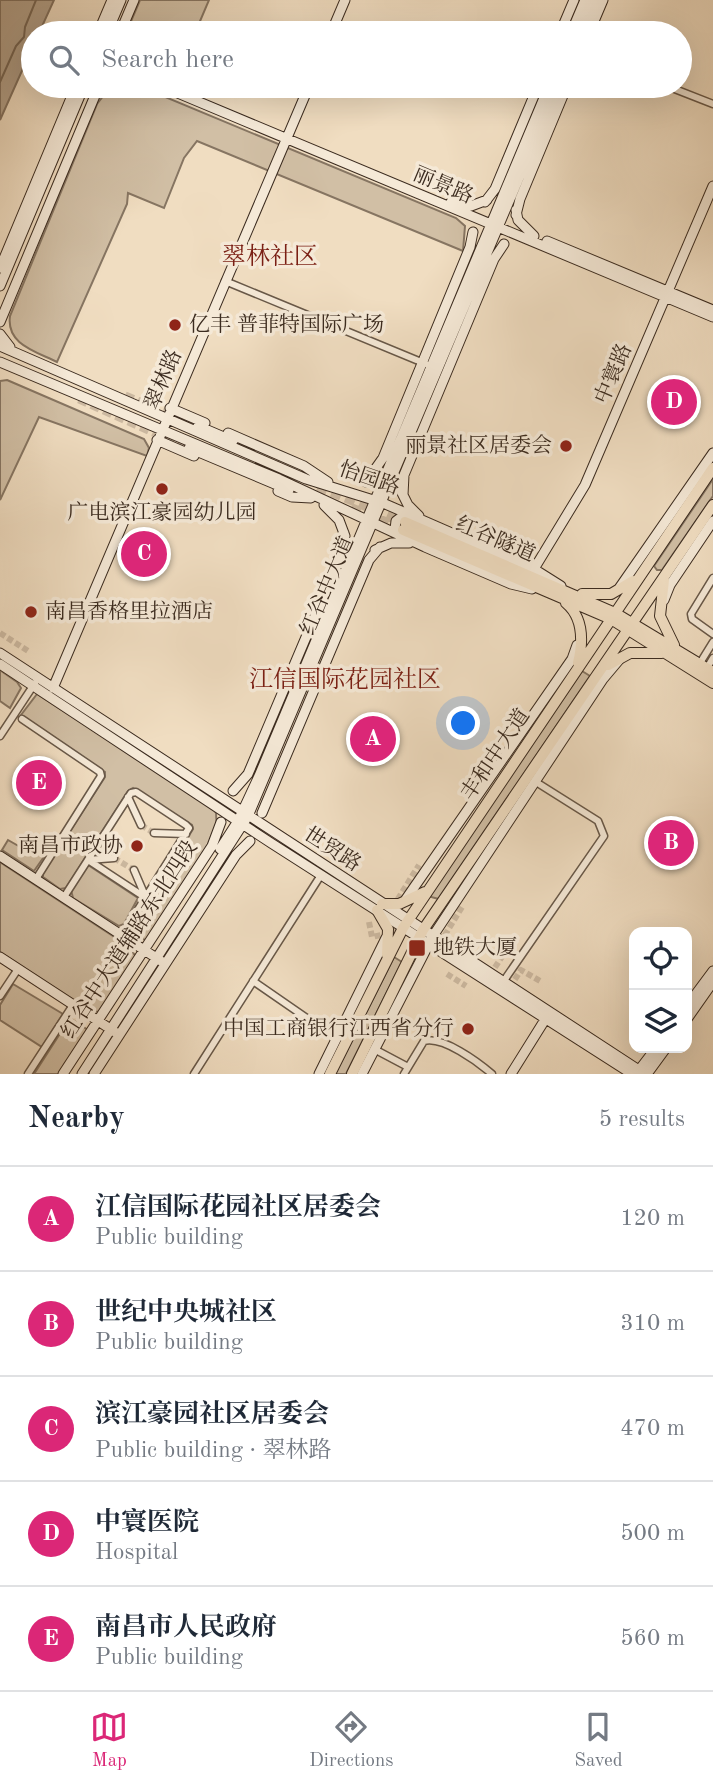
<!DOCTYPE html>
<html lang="en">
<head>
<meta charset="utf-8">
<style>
	body { margin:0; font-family:"Old Standard TT","Noto Serif SC",serif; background:#f2f2f3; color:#1f2937 }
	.controls { position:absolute; right:21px; bottom:21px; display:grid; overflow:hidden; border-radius:14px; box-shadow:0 7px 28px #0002 }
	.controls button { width:63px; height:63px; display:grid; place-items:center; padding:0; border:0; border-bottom:2px solid #e0e1e3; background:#fff; color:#1f2937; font:35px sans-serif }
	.you { position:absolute; left:464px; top:724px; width:24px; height:24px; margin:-18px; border:5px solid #fff; border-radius:50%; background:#1a73e8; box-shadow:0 0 0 10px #1a73e833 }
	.badge { display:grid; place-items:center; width:46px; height:46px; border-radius:50%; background:#db2777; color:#fff; font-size:23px; font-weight:700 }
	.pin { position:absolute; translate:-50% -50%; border:4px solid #fff; box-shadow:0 2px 7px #0006 }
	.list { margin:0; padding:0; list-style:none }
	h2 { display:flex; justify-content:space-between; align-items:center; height:91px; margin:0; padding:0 28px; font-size:30px }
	h2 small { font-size:23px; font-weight:400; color:#747a83 }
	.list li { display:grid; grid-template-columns:46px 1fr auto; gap:21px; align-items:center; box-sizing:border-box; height:105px; padding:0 28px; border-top:2px solid #e0e1e3 }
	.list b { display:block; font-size:26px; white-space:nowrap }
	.list p { margin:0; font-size:23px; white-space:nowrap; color:#747a83 }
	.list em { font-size:23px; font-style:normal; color:#747a83 }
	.icon { flex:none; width:38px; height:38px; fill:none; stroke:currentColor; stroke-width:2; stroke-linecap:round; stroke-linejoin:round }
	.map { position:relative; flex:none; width:713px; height:1074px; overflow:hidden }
	.search { position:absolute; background:#fff; box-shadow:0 7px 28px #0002; left:21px; right:21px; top:21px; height:77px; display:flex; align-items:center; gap:18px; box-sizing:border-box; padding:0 24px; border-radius:38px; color:#747a83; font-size:26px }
	.sheet { height:616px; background:#fff }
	nav { display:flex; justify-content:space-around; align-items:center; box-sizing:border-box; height:98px; border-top:2px solid #e0e1e3; background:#fff; font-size:19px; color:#747a83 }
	nav a { display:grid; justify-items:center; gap:4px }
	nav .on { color:#db2777 }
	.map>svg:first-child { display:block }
</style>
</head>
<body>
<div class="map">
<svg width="713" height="1074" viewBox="0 0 713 1074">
	<rect width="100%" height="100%" fill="#f0ddc1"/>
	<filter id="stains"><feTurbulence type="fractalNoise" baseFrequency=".00286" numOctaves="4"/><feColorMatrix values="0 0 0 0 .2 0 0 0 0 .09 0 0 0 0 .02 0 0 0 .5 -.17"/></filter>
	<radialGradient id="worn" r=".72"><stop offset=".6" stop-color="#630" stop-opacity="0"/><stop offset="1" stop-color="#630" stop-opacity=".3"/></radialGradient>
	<path fill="#d1bfa5" stroke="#867562" stroke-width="2" d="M140 0H209L195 33H126Z
		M111 86H139L456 218 465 226 463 251 197 141 184 158 164 208 128 193 127 204 57 362C35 351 6 344 10 316L97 104Z
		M7 380 144 439 149 448 147 456 39 417 0 500V381Z
		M713 479V496L662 570H657L654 566Z
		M0 670 17 682 21 688 10 708 0 701Z
		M582 671 590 676 439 899 431 897 430 893Z
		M37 694 211 806 216 813 217 832 147 941 131 933 132 927 193 829 192 825 133 788 128 791 66 888 60 889 43 877V873L105 777V772L21 715Z
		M29 837 48 851 34 871 2 850 8 840 22 848Z
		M0 862 122 942 136 956 101 1012 90 1011 0 952Z
		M88 865 138 898 124 924 119 926 73 898 71 890Z
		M394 957 402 962 346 1074H335Z
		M13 984 63 1014 42 1047 0 1020V1005Z
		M70 1018 88 1030 60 1074H34Z"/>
	<path fill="#b2a08a" stroke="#82715f" stroke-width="2" d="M0 0H54L39 33H33V46L0 120Z"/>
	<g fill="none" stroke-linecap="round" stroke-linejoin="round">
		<path stroke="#766654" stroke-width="2" d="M0 82 16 46 24 37 25 27 36 0"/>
		<path stroke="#ccb9a1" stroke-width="6" stroke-dasharray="6 3" stroke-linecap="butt" d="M0 633 28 651
			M141 825 154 833
			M114 858 134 870
			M393 907 419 865
			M369 922 372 937 395 932 401 922
			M440 943 462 907
			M447 974 466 986
			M490 975 509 946
			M510 987 521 970 542 982"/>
		<path stroke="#ccb9a1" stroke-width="9" stroke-dasharray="9 4.5" stroke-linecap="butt" d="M125 396 198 426
			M79 399 189 448"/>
		<path stroke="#ccb9a1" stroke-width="10" stroke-dasharray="10 5" stroke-linecap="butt" d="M318 486 404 522
			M351 508 402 529"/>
		<g stroke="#685848" stroke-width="9">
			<path id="street" d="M667 86 713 104
				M225 281 426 364
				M713 578 691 614 692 619 713 634
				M700 663 713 642
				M707 668 713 658
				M22 719 100 772 101 776 36 879
				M0 736 35 683
				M128 797 141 825
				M154 833 186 834
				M114 858 88 860 146 898 134 870
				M64 897 131 793 136 792 186 825 189 828 122 935
				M253 981 337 1039
				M503 982 604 836 598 821 536 782
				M0 996 18 969
				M374 1049 408 1067
				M28 1074 73 1005
				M194 1074 321 875
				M404 1074 424 1041C443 1036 478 1062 492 1074"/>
		</g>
		<g stroke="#3b2b1f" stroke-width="11">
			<path id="secondary" d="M98 33 112 0
				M107 33 121 0
				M120 33 134 0
				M331 33 345 0
				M560 33 574 0
				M571 33 585 0
				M580 33 594 0
				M589 33 603 0
				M161 86 713 317
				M176 86 195 93
				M451 202 471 206 487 200
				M485 202 495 189 538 86
				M516 210 518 220 534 236
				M516 215 520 199 567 86
				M547 241 713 310
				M0 268 76 86
				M0 286 84 86
				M0 322 99 86
				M0 334 10 347
				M0 346 306 479 383 503 534 569 561 586
				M0 362 279 479 425 547 511 584 532 589
				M170 408 205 423
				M198 426 233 441
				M228 433 304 466 328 482
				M157 440 194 456
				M189 448 289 490
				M366 482 383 458 470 247 473 232
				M278 491 292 497 311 498
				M401 491 408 505 419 516
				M403 495 404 475 494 259 504 244
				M324 505 339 520 345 536
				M401 534 395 529 396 521 400 518 414 520
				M375 550 391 543H409
				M534 569 585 485 713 186
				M620 587 713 453
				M664 600 670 585 713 521
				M0 653 645 1074
				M0 664 271 843 632 1074
				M53 688 309 86
				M233 791 248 774 337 564 344 533
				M262 813 369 560 380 547
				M220 849 238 821 259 776 549 86
				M0 856 161 961
				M406 899 572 659 577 645
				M0 957 115 1032
				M687 1006 713 971
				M687 1019 713 982
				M63 1074 212 846 221 822
				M82 1074 248 816 558 86
				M94 1074 236 855 250 841
				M319 1074 386 938
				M362 1074 433 936 603 679 619 660
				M511 1074 546 1018
				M636 1074 656 1048
				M647 1074 666 1048"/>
		</g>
		<g stroke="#3b2b1f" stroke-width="12">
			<path id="primary" d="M405 522 615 613 713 672
				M403 530 611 619 713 683
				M664 580 660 616 674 645
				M582 594H611L633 581
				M566 603C584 618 583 642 578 663
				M608 665 630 653H662
				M382 904H399L425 892
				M377 910 388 929 387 955
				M330 1074 403 928 713 468
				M352 1074 423 930 713 505"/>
		</g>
		<use href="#street" stroke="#f5e9d7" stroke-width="6"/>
		<use href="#secondary" stroke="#f5e9d7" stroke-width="9"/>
		<use href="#primary" stroke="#f0ddc1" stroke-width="10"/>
	</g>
	<g fill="#8f2418" stroke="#f5e9d7" stroke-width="2.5">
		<circle cx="175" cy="325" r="7"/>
		<circle cx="566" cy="446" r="7"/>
		<circle cx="162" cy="489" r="7"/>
		<circle cx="31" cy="612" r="7"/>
		<circle cx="137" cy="846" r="7"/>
		<rect x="408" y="939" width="18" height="18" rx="3.5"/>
		<circle cx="468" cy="1029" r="7"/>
	</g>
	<g text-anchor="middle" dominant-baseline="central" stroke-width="7" stroke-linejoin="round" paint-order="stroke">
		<g font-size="21" fill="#3b2b1f" stroke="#f5e9d7">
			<text transform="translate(443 186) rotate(23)">丽景路</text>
			<text transform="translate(614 374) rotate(-67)">中寰路</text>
			<text transform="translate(164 380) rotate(-67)">翠林路</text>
			<text transform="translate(369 479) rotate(19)">怡园路</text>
			<text transform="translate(495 540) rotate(23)">红谷隧道</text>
			<text transform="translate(328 586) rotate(-67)">红谷中大道</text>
			<text transform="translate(496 755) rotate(-56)">丰和中大道</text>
			<text transform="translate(332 850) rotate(33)">世贸路</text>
			<text transform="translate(130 940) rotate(-57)">红谷中大道辅路东北四段</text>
		</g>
		<g font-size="21" fill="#3b2b1f" stroke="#f5e9d7" text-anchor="start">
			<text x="189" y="325">亿丰 普菲特国际广场</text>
			<text x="552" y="446" text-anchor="end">丽景社区居委会</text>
			<text x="162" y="513" text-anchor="middle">广电滨江豪园幼儿园</text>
			<text x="45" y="612">南昌香格里拉酒店</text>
			<text x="123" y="846" text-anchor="end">南昌市政协</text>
			<text x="433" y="948">地铁大厦</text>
			<text x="454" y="1029" text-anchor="end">中国工商银行江西省分行</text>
		</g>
		<g font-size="24" fill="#7a1f14" stroke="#f5e9d7">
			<text x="270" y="258">翠林社区</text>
			<text x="345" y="681">江信国际花园社区</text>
		</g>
	</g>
	<rect width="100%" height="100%" filter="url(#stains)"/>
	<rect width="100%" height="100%" fill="url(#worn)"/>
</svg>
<div class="controls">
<button><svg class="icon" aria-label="locate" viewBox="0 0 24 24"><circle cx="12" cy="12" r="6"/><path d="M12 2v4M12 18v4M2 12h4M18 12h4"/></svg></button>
<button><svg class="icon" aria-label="layers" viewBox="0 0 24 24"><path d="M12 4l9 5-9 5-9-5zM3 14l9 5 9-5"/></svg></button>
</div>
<div class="you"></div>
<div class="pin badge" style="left:373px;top:739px">A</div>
<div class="pin badge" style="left:671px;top:843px">B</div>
<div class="pin badge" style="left:144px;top:554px">C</div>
<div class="pin badge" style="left:674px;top:402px">D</div>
<div class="pin badge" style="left:39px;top:783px">E</div>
<div class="search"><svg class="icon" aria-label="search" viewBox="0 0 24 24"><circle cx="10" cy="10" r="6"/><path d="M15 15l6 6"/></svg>Search here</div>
</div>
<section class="sheet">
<h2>Nearby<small>5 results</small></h2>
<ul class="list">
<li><span class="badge">A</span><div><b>江信国际花园社区居委会</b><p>Public building</p></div><em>120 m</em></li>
<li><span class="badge">B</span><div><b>世纪中央城社区</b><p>Public building</p></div><em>310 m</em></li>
<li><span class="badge">C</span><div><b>滨江豪园社区居委会</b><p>Public building · 翠林路</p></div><em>470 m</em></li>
<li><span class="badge">D</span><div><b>中寰医院</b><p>Hospital</p></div><em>500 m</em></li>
<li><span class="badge">E</span><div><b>南昌市人民政府</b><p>Public building</p></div><em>560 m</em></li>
</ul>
</section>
<nav>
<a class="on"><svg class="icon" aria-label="map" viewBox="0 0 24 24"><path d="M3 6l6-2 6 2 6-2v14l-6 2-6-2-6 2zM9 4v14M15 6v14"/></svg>Map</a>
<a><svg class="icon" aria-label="directions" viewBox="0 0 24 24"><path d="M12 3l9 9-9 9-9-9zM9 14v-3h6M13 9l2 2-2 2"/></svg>Directions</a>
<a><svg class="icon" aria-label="saved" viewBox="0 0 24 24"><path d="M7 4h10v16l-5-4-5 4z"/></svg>Saved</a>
</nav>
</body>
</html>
